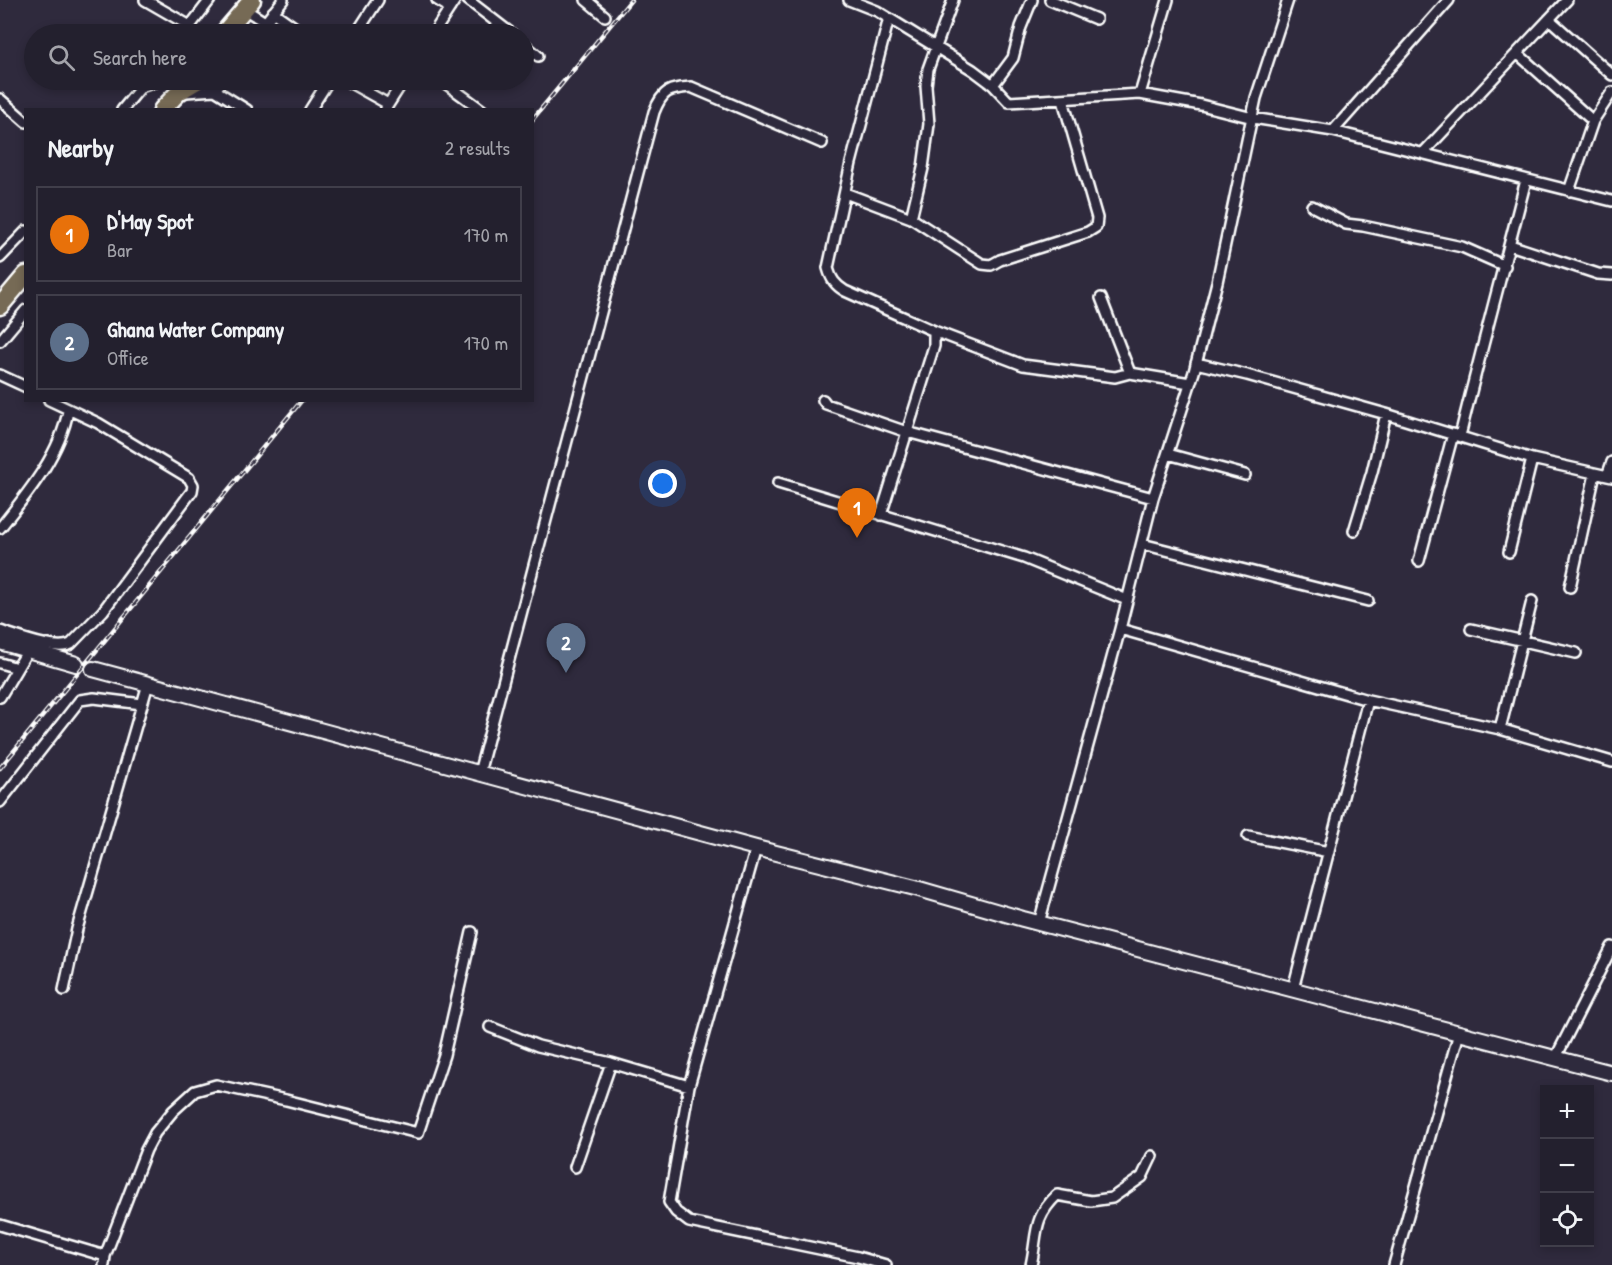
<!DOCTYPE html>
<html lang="en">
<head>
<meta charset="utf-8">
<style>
	body { margin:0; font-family:"Patrick Hand",sans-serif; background:#2f2d3a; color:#f1f3f6 }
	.controls { position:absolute; right:18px; bottom:18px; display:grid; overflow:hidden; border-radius:0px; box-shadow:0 3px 9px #0003 }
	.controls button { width:54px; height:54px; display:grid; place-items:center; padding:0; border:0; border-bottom:2px solid #403e4a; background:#23202e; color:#f1f3f6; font:30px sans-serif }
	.you { position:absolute; left:663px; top:484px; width:21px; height:21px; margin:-15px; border:4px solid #fff; border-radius:50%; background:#1a73e8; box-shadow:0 0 0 9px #1a73e833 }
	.badge { display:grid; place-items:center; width:39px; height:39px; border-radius:50%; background:#0b8043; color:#fff; font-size:20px; font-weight:700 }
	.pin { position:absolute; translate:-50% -50px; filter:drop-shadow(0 2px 3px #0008) }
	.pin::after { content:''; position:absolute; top:32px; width:21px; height:18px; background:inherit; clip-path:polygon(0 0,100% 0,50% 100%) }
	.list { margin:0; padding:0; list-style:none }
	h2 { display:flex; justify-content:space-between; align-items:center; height:78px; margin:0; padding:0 24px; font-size:26px }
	h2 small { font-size:20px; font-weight:400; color:#a3a3aa }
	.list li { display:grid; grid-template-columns:39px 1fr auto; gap:18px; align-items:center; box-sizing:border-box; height:96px; margin:0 12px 12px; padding:0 12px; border:2px solid #403e4a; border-radius:0px }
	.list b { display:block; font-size:22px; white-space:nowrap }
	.list p { margin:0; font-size:20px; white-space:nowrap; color:#a3a3aa }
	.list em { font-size:20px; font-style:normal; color:#a3a3aa }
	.icon { flex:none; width:33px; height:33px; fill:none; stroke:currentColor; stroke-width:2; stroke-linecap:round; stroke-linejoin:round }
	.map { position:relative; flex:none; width:1612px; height:1265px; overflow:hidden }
	.search { position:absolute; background:#23202e; box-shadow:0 3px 9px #0003; left:24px; top:24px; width:510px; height:66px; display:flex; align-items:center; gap:15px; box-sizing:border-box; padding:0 21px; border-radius:33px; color:#a3a3aa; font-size:22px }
	.panel { position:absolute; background:#23202e; box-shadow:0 3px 9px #0003; left:24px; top:108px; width:510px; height:294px; border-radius:0px }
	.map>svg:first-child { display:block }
</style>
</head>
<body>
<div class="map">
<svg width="1612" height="1265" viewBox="0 0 1612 1265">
	<rect width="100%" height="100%" fill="#2f2a3d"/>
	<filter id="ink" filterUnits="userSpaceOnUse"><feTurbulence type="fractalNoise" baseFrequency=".0167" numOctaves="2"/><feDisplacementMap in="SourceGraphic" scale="12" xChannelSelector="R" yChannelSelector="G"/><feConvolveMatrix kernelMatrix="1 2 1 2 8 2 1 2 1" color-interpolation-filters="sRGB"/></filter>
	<g filter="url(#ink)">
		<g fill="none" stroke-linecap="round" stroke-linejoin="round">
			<g stroke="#fff" stroke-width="14">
				<path id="street" d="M145 0 190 26
					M437 0 450 8
					M468 0 512 34
					M586 0 605 16
					M849 0 877 11 973 70 993 85 1009 102 1140 94 1201 105 1253 118 1333 131 1612 201
					M1050 0 1096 19
					M244 9 265 22
					M273 12 304 34
					M889 18 851 163 828 268C831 279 835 285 845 291L934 331
					M1549 19 1612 75
					M186 34 190 26 210 0
					M256 34 283 0
					M356 34 378 0
					M433 34 455 0
					M524 44 538 56
					M1517 53 1593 121 1569 191
					M345 80 388 104
					M441 80 482 110
					M993 85 1013 58 1021 27 1032 0
					M215 90 223 80
					M186 92 215 90 247 110
					M1140 94 1168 0
					M0 99 26 122
					M386 108 404 80
					M122 110 141 87 161 80
					M310 110 329 80
					M1593 121 1612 92
					M1333 131 1449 0
					M1423 153 1567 0
					M845 193 911 218 982 264 991 265 1000 260 1088 232 1096 227 1097 218 1063 100
					M1312 206 1346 224 1363 226 1462 247 1505 266
					M911 218 923 168 929 124 926 86 928 69 953 0
					M1510 245 1598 274 1612 275
					M0 258 26 231
					M1101 298 1130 373
					M0 341 26 310
					M1196 363 1247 375 1386 414 1532 459 1612 477
					M0 375 26 387
					M823 400 826 404 907 432 934 346V331L1023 365 1115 377 1130 373 1190 383
					M1460 436C1481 350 1504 266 1526 180
					M1168 454 1245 475
					M1607 476 1612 462
					M778 483 1024 558 1127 600
					M881 515 907 432 1153 498
					M0 528C27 494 60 455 68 411
					M1354 531 1372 472 1386 414
					M1142 544 1368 601
					M1509 552 1532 459
					M1419 561 1453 434
					M1570 587 1595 474
					M1120 629 1368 700 1500 729 1612 762
					M1471 629 1576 653
					M0 631C17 636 56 652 71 644L103 611 192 491 193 485 189 478 98 423 49 400
					M0 663 17 668
					M0 697 28 650
					M1500 729 1532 601
					M479 773 654 112C663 90 668 89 691 87L822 143
					M0 802 80 700 94 698 142 704
					M1248 836 1329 852
					M756 848 689 1086 669 1202 676 1212 689 1222 858 1257 886 1265
					M1039 923 1120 629 1153 498 1194 372 1217 282 1256 98 1288 0
					M1293 989 1368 700
					M64 990 77 929 148 684
					M490 1027 538 1046 611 1063 689 1086
					M1556 1057 1612 947
					M575 1167 611 1063
					M0 1225 105 1256 104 1265
					M105 1256 146 1150 155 1133 173 1111 195 1091 216 1085 286 1100 418 1133 444 1055 472 932
					M1031 1265C1038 1234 1032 1219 1057 1195L1091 1201 1112 1198 1142 1177 1152 1156
					M1394 1265 1459 1033"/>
			</g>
			<g stroke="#fff" stroke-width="18">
				<path id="secondary" d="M0 642 76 664
					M93 669 756 848 919 889 1023 919 1612 1073"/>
			</g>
			<g stroke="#fff" stroke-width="21">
				<path id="highway" d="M223 34 252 0
					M179 92 199 80
					M162 110 179 92 185 80
					M0 306 26 275"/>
			</g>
			<use href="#street" stroke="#2f2a3d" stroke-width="9"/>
			<use href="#secondary" stroke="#2f2a3d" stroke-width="14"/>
			<use href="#highway" stroke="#766a54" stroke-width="16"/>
			<g stroke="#fff" stroke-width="4.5">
				<path id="rail" d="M532 120 631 0
					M0 768 302 400"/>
			</g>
			<use href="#rail" stroke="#2f2a3d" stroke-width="2" stroke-dasharray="7" stroke-linecap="butt"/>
		</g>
	</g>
</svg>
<div class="controls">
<button>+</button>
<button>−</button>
<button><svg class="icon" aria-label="locate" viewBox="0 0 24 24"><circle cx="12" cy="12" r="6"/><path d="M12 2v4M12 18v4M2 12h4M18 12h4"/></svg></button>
</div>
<div class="you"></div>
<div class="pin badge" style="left:857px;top:538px;background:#e8710a">1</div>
<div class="pin badge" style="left:566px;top:673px;background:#5c6f8a">2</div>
<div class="search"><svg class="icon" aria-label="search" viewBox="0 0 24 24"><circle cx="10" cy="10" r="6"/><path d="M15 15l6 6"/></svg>Search here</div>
<section class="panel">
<h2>Nearby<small>2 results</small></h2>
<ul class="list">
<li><span class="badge" style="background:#e8710a">1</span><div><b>D'May Spot</b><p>Bar</p></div><em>170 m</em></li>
<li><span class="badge" style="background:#5c6f8a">2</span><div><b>Ghana Water Company</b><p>Office</p></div><em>170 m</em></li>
</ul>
</section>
</div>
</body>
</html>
